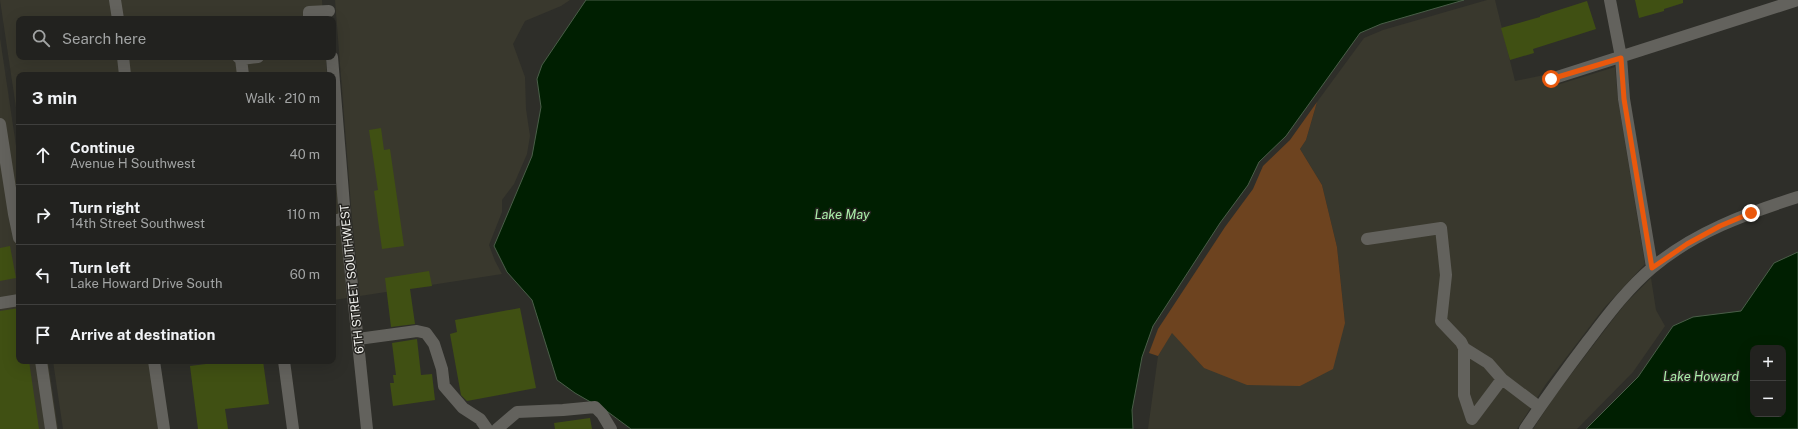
<!DOCTYPE html>
<html lang="en">
<head>
<meta charset="utf-8">
<style>
	body { margin:0; font-family:"Public Sans",sans-serif; background:#2a2a28; color:#f1f3f6 }
	.controls { position:absolute; right:12px; bottom:12px; display:grid; overflow:hidden; border-radius:8px; box-shadow:0 4px 16px #0002 }
	.controls button { width:36px; height:36px; display:grid; place-items:center; padding:0; border:0; border-bottom:1px solid #3f3f3d; background:#22221f; color:#f1f3f6; font:20px sans-serif }
	.stop { position:absolute; width:12px; height:12px; margin:-9px; border:3px solid #ea580c; border-radius:50%; background:#fff }
	.stop.end { background:#ea580c; border-color:#fff; box-shadow:0 1px 4px #0008 }
	.list { margin:0; padding:0; list-style:none }
	h2 { display:flex; justify-content:space-between; align-items:center; height:52px; margin:0; padding:0 16px; font-size:17px }
	h2 small { font-size:13px; font-weight:400; color:#a2a4a4 }
	.list li { display:grid; grid-template-columns:26px 1fr auto; gap:12px; align-items:center; box-sizing:border-box; height:60px; padding:0 16px; border-top:1px solid #3f3f3d }
	.list b { display:block; font-size:15px; white-space:nowrap }
	.list p { margin:0; font-size:13px; white-space:nowrap; color:#a2a4a4 }
	.list em { font-size:13px; font-style:normal; color:#a2a4a4 }
	.icon { flex:none; width:22px; height:22px; fill:none; stroke:currentColor; stroke-width:2; stroke-linecap:round; stroke-linejoin:round }
	.map { position:relative; flex:none; width:1798px; height:429px; overflow:hidden }
	.search { position:absolute; background:#22221f; box-shadow:0 4px 16px #0002; left:16px; top:16px; width:320px; height:44px; display:flex; align-items:center; gap:10px; box-sizing:border-box; padding:0 14px; border-radius:8px; color:#a2a4a4; font-size:15px }
	.panel { position:absolute; background:#22221f; box-shadow:0 4px 16px #0002; left:16px; top:72px; width:320px; height:292px; border-radius:8px }
	.map>svg:first-child { display:block }
</style>
</head>
<body>
<div class="map">
<svg width="1798" height="429" viewBox="0 0 1798 429">
	<rect width="100%" height="100%" fill="#2e2e29"/>
	<path fill="#39382d" d="M0 0H322L323 19H19V57H326L327 75H19V128Z
		M335 0H570L561 6 525 21 513 44 525 77 526 109 530 136 527 154 514 184 502 200V212L489 245 495 261 502 274 360 296 352 218Z
		M1487 0H1495L1515 81 1544 75 1547 88 1615 67 1618 100 1645 264 1604 308 1546 384 1517 429H1148L1158 356 1172 332 1204 368 1345 323 1337 247 1322 185 1300 149 1306 140 1317 102 1364 38 1383 30Z
		M0 38 19 166V361H48L58 429H0Z
		M333 147 347 298 333 300Z
		M1651 278 1656 310 1665 326 1633 372 1577 429H1533L1556 394 1614 318 1626 303Z
		M53 361H149L158 429H63Z"/>
	<path fill="#6d431f" d="M1317 102 1306 140 1300 149 1322 185 1337 247 1345 323 1333 369 1300 386 1247 385 1204 368 1172 333 1158 356 1149 353 1158 329 1225 227 1253 189 1263 166 1290 140Z"/>
	<path fill="#001f01" stroke="#495e48" fill-rule="evenodd" d="M586 0H1464L1381 24 1360 33 1286 136 1259 162 1248 185 1220 223 1153 326 1142 357 1132 410 1133 429H631L608 412 575 393 557 380 532 300 507 272 494 246 532 156 541 107 537 79 542 65Z
		M1798 252V429H1586L1638 377 1673 326 1693 317 1741 311 1774 263ZM1753 348H1783V414H1753Z"/>
	<path fill="#405013" d="M1635 0H1683V3L1664 9V11L1639 18Z
		M1587 1 1596 29 1533 49 1534 53 1510 60 1501 28 1540 17V16Z
		M381 128 384 150 390 149 404 246 382 249 374 191 378 190 369 130Z
		M10 246 16 278 0 281V248Z
		M429 271 432 286 410 289 415 324 391 327 385 278Z
		M19 308V361H29L39 429H0V311Z
		M520 308 536 388 467 401 461 395 450 334 457 332 455 320Z
		M417 339 421 375 432 374 435 400 393 406 390 383H394L393 375H396L392 343Z
		M230 361H263L269 404 225 409 228 429H198L190 366Z
		M590 418 592 429H555L554 423Z"/>
	<g fill="none" stroke-linecap="round" stroke-linejoin="round">
		<path stroke="#63625d" stroke-width="12" d="M115 0 118 19
			M1610 0 1621 57 1624 99 1652 267
			M309 19V12L329 11
			M123 57 125 75
			M238 57 241 59 243 75
			M332 57 345 218 367 429
			M241 59 258 57
			M1551 79 1798 0
			M0 124 14 214 19 238
			M333 221 345 218
			M1367 239 1441 228 1446 275 1441 321 1461 342 1464 348 1488 363 1502 379 1539 407
			M0 303 19 300
			M358 339 417 331 426 333 434 344 442 369 444 386 463 408 480 419 487 429
			M1464 348V395L1472 419 1502 379
			M41 361 51 429
			M154 361 164 429
			M284 361 293 429
			M497 429 517 412 563 410 595 407 602 414 611 429
			M1525 429C1545 399 1566 370 1588 341 1608 315 1627 289 1652 268 1693 233 1747 213 1798 197"/>
	</g>
	<g fill="none" stroke-linecap="round" stroke-linejoin="round">
		<path stroke="#ea580c" stroke-width="5" d="M1551 79 1621 58 1624 99 1652 268 1687 244 1720 226 1751 213"/>
	</g>
	<g text-anchor="middle" dominant-baseline="central" stroke-width="3" stroke-linejoin="round" paint-order="stroke">
		<g font-size="12" fill="#f2f2ef" stroke="#252420">
			<text transform="translate(352 279) rotate(-96)">6TH STREET SOUTHWEST</text>
		</g>
		<g font-size="13" font-style="italic" fill="#abf0aa" stroke="#252420">
			<text x="842" y="214">Lake May</text>
			<text x="1701" y="376">Lake Howard</text>
		</g>
	</g>
</svg>
<div class="controls">
<button>+</button>
<button>−</button>
</div>
<div class="stop" style="left:1551px;top:79px"></div>
<div class="stop end" style="left:1751px;top:213px"></div>
<div class="search"><svg class="icon" aria-label="search" viewBox="0 0 24 24"><circle cx="10" cy="10" r="6"/><path d="M15 15l6 6"/></svg>Search here</div>
<section class="panel">
<h2>3 min<small>Walk · 210 m</small></h2>
<ul class="list">
<li><svg class="icon" aria-label="ahead" viewBox="0 0 24 24"><path d="M12 20V5M6 11l6-6 6 6"/></svg><div><b>Continue</b><p>Avenue H Southwest</p></div><em>40 m</em></li>
<li><svg class="icon" aria-label="right" viewBox="0 0 24 24"><path d="M7 20v-9h11M14 6l5 5-5 5"/></svg><div><b>Turn right</b><p>14th Street Southwest</p></div><em>110 m</em></li>
<li><svg class="icon" aria-label="left" viewBox="0 0 24 24"><path d="M17 20v-9H6M10 6l-5 5 5 5"/></svg><div><b>Turn left</b><p>Lake Howard Drive South</p></div><em>60 m</em></li>
<li><svg class="icon" aria-label="arrive" viewBox="0 0 24 24"><path d="M6 21V4h12l-3 4 3 4H6"/></svg><div><b>Arrive at destination</b></div></li>
</ul>
</section>
</div>
</body>
</html>
